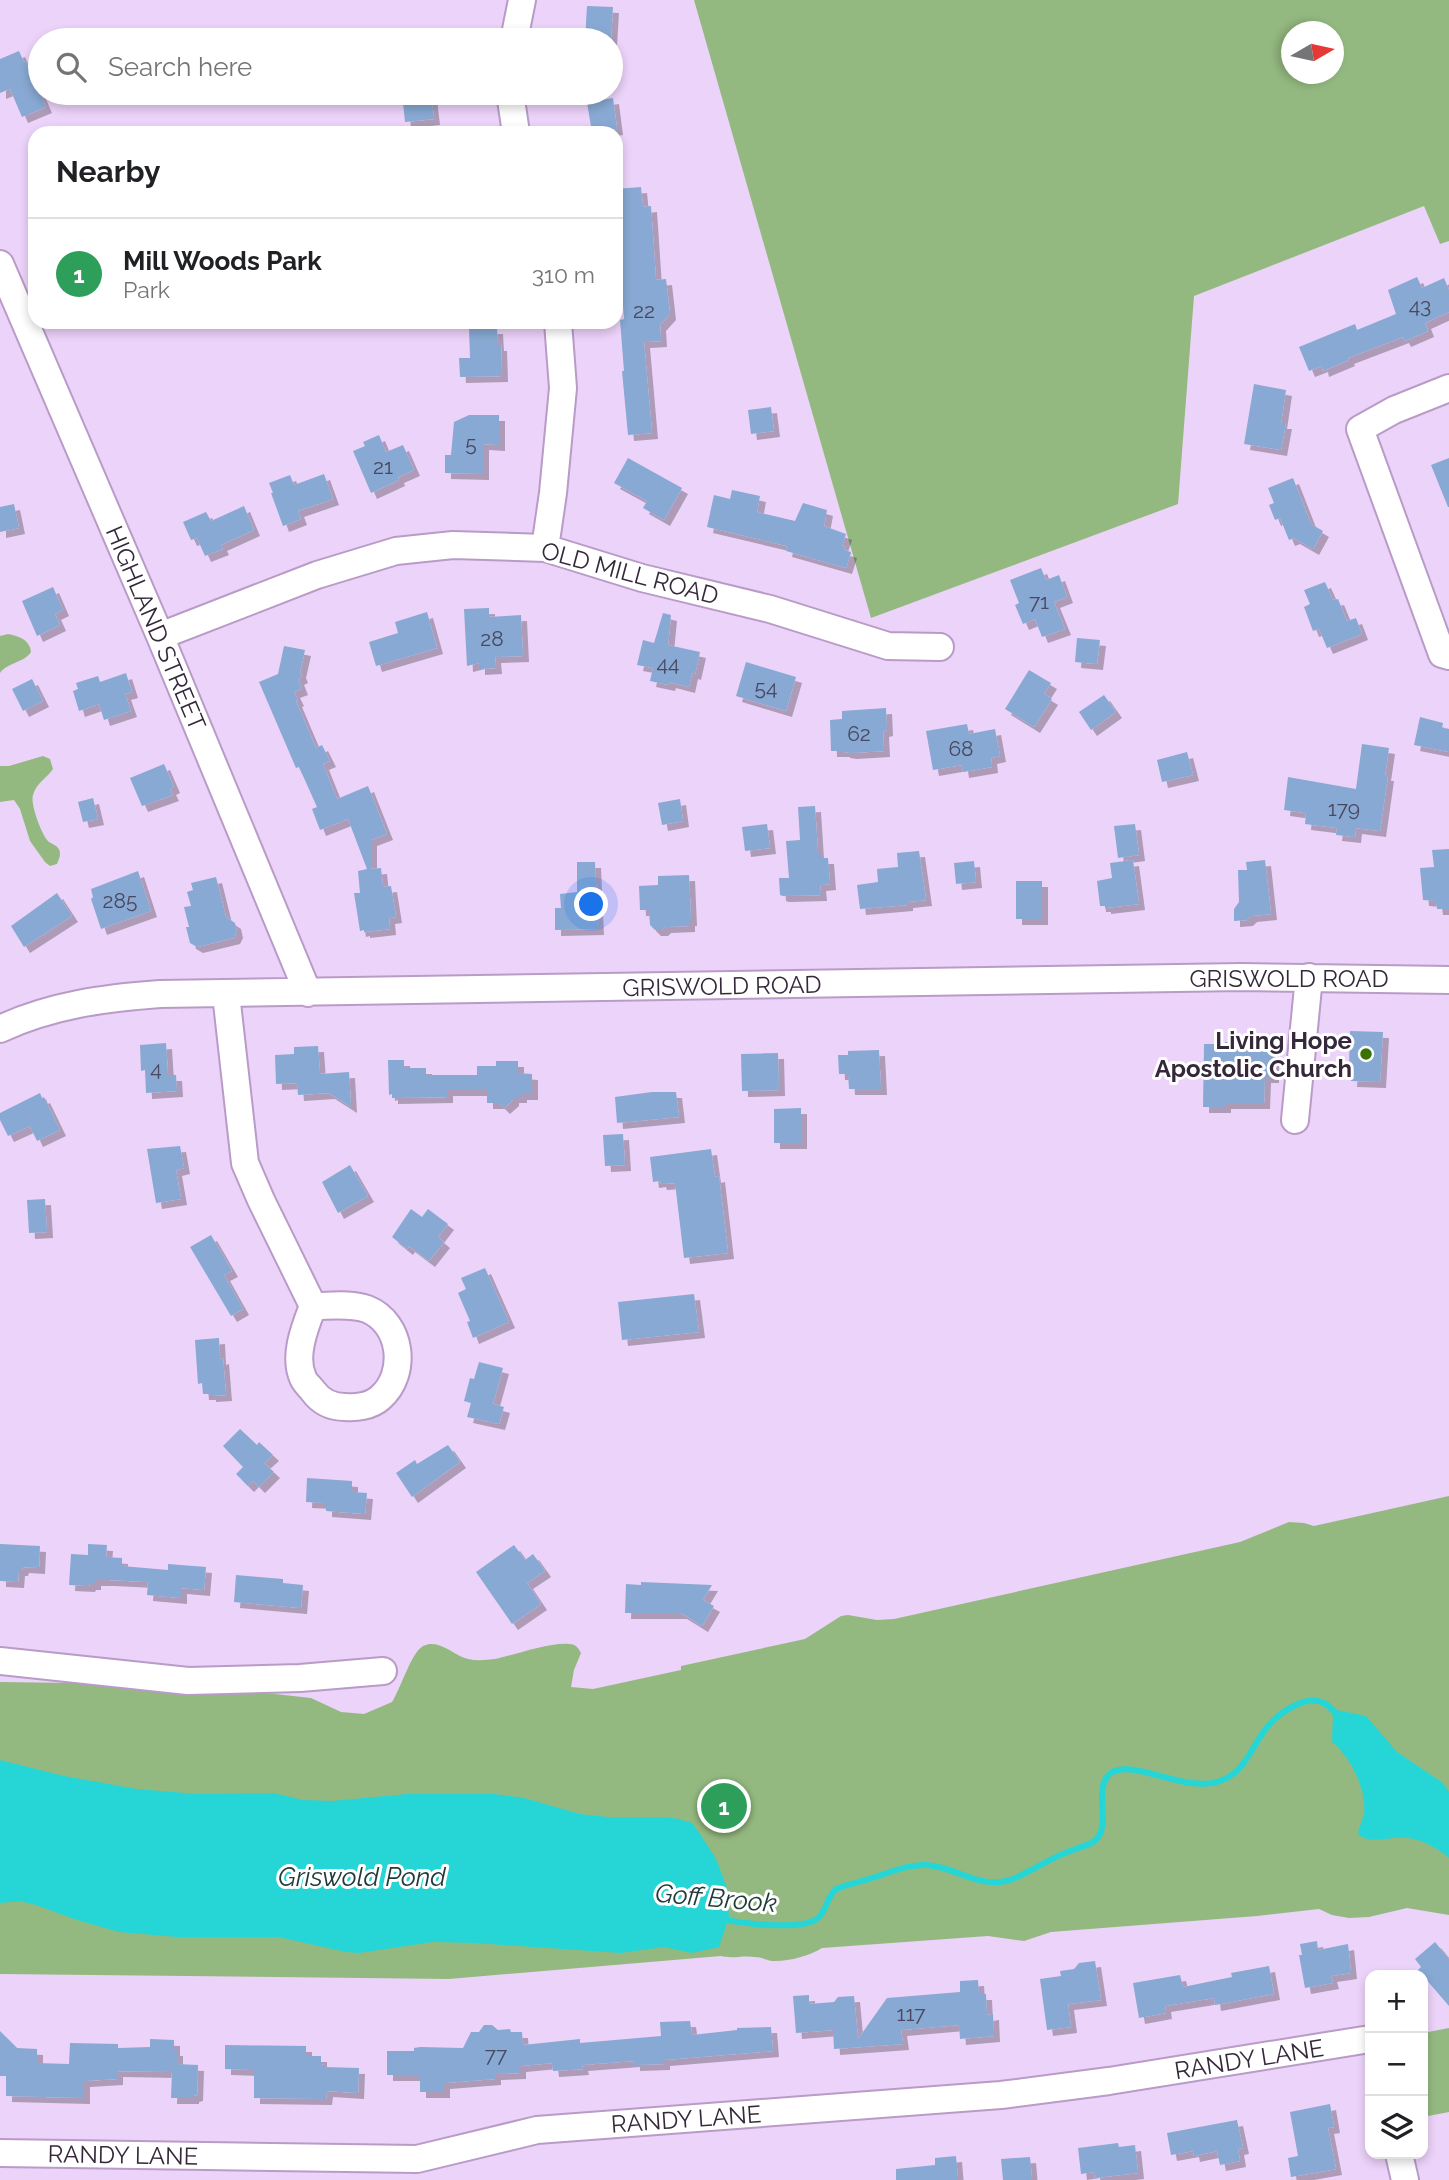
<!DOCTYPE html>
<html lang="en">
<head>
<meta charset="utf-8">
<style>
	body { margin:0; font-family:Raleway,sans-serif; background:#f2f2f2; color:#202124 }
	.controls { position:absolute; right:21px; bottom:21px; display:grid; overflow:hidden; border-radius:14px; box-shadow:0 4px 10px #0003 }
	.controls button { width:63px; height:63px; display:grid; place-items:center; padding:0; border:0; border-bottom:2px solid #e0e0e0; background:#fff; color:#202124; font:35px sans-serif }
	.compass { position:absolute; left:1281px; top:21px; width:63px; height:63px; border-radius:50%; background:#fff; box-shadow:0 4px 10px #0003; rotate:81deg }
	.you { position:absolute; left:592px; top:905px; width:24px; height:24px; margin:-18px; border:5px solid #fff; border-radius:50%; background:#1a73e8; box-shadow:0 0 0 10px #1a73e833 }
	.badge { display:grid; place-items:center; width:46px; height:46px; border-radius:50%; background:#111827; color:#fff; font-size:23px; font-weight:700 }
	.pin { position:absolute; translate:-50% -50%; border:4px solid #fff; box-shadow:0 2px 7px #0006 }
	.list { margin:0; padding:0; list-style:none }
	h2 { display:flex; justify-content:space-between; align-items:center; height:91px; margin:0; padding:0 28px; font-size:30px }
	h2 small { font-size:23px; font-weight:400; color:#757577 }
	.list li { display:grid; grid-template-columns:46px 1fr auto; gap:21px; align-items:center; box-sizing:border-box; height:112px; padding:0 28px; border-top:2px solid #e0e0e0 }
	.list b { display:block; font-size:26px; white-space:nowrap }
	.list p { margin:0; font-size:23px; white-space:nowrap; color:#757577 }
	.list em { font-size:23px; font-style:normal; color:#757577 }
	.icon { flex:none; width:38px; height:38px; fill:none; stroke:currentColor; stroke-width:2; stroke-linecap:round; stroke-linejoin:round }
	.map { position:relative; flex:none; width:1449px; height:2180px; overflow:hidden }
	.search { position:absolute; background:#fff; box-shadow:0 4px 10px #0003; left:28px; top:28px; width:595px; height:77px; display:flex; align-items:center; gap:18px; box-sizing:border-box; padding:0 24px; border-radius:38px; color:#757577; font-size:26px }
	.panel { position:absolute; background:#fff; box-shadow:0 4px 10px #0003; left:28px; top:126px; width:595px; height:203px; border-radius:21px }
	.map>svg:first-child { display:block }
</style>
</head>
<body>
<div class="map">
<svg width="1449" height="2180" viewBox="0 0 1449 2180">
	<defs>
		<filter id="shadow"><feDropShadow dx="6" dy="6" stdDeviation="0" flood-color="#0004"/></filter>
	</defs>
	<rect width="100%" height="100%" fill="#ecd3f9"/>
	<path fill="#94b980" fill-rule="evenodd" d="M694 0H1449V241L1440 244 1424 206 1194 296 1178 504 871 618ZM1292 32H1334V74H1292Z
		M8 634C19 636 30 640 31 652 24 663 8 662 0 673V636Z
		M43 756 50 759 53 769C46 779 37 782 33 795 30 804 42 836 49 842 52 844 56 845 58 848 62 853 59 859 57 864L50 866 45 862 30 841 20 809 14 800 0 802V766H9Z
		M1449 1496V1915L1407 1908 1369 1917 1349 1918 1332 1915 1319 1909 1257 1916 1051 1932 1024 1941 988 1936 822 1948C809 1956 787 1962 772 1961 766 1960 761 1957 755 1957 743 1955 732 1959 721 1956L449 1979 0 1974V1682L74 1683 109 1687 250 1688 266 1693 311 1698 341 1712 364 1714 392 1702C401 1688 411 1653 423 1646 439 1638 453 1655 468 1659 477 1661 486 1660 495 1659 515 1655 550 1642 569 1644 575 1644 578 1647 581 1653L574 1670 571 1687 593 1689 681 1670V1666L805 1639 841 1616 848 1615 877 1620 894 1619 1240 1542 1289 1522 1304 1523 1314 1526Z
		M1449 2028V2112L1423 2117V2033Z"/>
	<path fill="#26d5d5" d="M1337 1710 1366 1716 1397 1752 1443 1783 1449 1792V1858C1438 1848 1422 1840 1408 1838 1391 1835 1371 1846 1358 1834 1359 1826 1363 1820 1364 1813 1367 1790 1350 1756 1332 1742L1333 1715Z
		M0 1760 64 1776 137 1789 197 1794 274 1793 303 1800 332 1801 407 1794H495L524 1798 580 1814 608 1817H664L679 1819 692 1823 700 1834 716 1859 727 1888 729 1917 719 1947 692 1953 664 1947 621 1953 475 1943 432 1942 359 1953 346 1952 278 1937H177L119 1932 77 1920 36 1905 8 1898H0Z"/>
	<g fill="none" stroke-linecap="round" stroke-linejoin="round">
		<path stroke="#26d5d5" stroke-width="6" d="M0 1900 22 1898
			M722 1919C741 1923 805 1932 819 1917 827 1909 827 1897 836 1889 848 1884 860 1882 872 1878 892 1872 912 1862 934 1866 959 1870 979 1887 1006 1881 1016 1879 1025 1873 1035 1868 1049 1860 1063 1853 1078 1848 1087 1845 1096 1843 1100 1834 1108 1817 1094 1784 1111 1773 1134 1758 1186 1794 1220 1781 1246 1772 1251 1746 1268 1726 1279 1713 1306 1694 1324 1703 1330 1706 1335 1713 1339 1718"/>
	</g>
	<path fill="#88a9d3" filter="url(#shadow)" d="M587 6 613 7 611 40H585Z
		M19 51 24 62 26 61 46 107 22 117 10 89 0 93V59Z
		M402 93H431L434 119 405 122Z
		M613 98 617 129 592 133 587 102Z
		M641 187 643 207 651 206 656 280 666 279 670 314 660 325 661 341 644 342 652 433 628 435 622 371H624L620 320 624 319 619 256H616V233H618L616 189Z
		M1417 277 1422 288 1444 278 1449 290V312L1425 323 1428 331 1405 341 1403 337 1348 358 1349 360 1323 371 1322 366 1309 371 1299 347 1355 324 1357 330 1396 314 1388 290Z
		M469 328H497L498 345H501L502 376 460 377 459 358H470Z
		M1254 384 1286 390 1281 423H1286L1281 450 1244 444Z
		M771 407 774 431 751 434 748 410Z
		M469 415H499V445L483 444V474L445 473V455H451L454 422Z
		M379 435 386 452 403 445 414 470 398 477 399 480 371 493 353 451 365 446 363 442Z
		M628 458 682 488 664 520 643 508 647 501 614 483Z
		M1449 458V507H1448L1431 465Z
		M324 474 333 499 298 511 301 519 283 526 271 493H273L269 483 290 475 294 485Z
		M1293 478 1311 524 1323 531 1313 549 1294 538 1289 540 1280 518 1275 520 1269 505 1274 503 1268 488Z
		M732 490 760 496 757 512 795 521 803 503 827 510 824 526 846 534 842 546 845 547 844 550 851 552 846 568 786 551 787 546 707 527 714 495 730 499Z
		M14 504 19 528 0 532V507Z
		M244 506 254 530 221 545 223 549 205 556 197 538 191 540 183 522 206 512 211 521Z
		M1041 568 1046 580 1059 575 1067 597 1054 602 1065 629 1042 637 1035 619 1023 624 1015 605 1019 603 1010 580Z
		M1325 582 1333 600 1338 599 1347 621 1356 618 1362 634 1327 648 1319 629 1313 631 1304 607 1310 604 1304 590Z
		M53 587 63 610 55 614 60 625 37 636 22 601Z
		M489 608V617L521 615 523 656 495 657 496 668 479 669V663L467 666 464 609Z
		M427 612 437 648 376 666 369 642 398 633 395 622Z
		M663 613 671 615 668 645 700 652 695 674 692 673 689 687 670 682 669 685 650 681 653 668 637 665 643 640 654 643Z
		M1077 638 1100 640 1097 664 1075 662Z
		M284 646 305 650 300 672 302 677 298 679 302 689 294 692 298 700 296 701 316 748 322 745 330 761 323 764 337 799 368 786 387 834 371 840V869L381 868 383 887 391 886 396 917 389 918 390 929 364 932V930L360 931 354 893H360L358 871 367 869 348 819 320 830 312 809 317 807 299 767 296 768 259 682 278 674Z
		M746 662 796 677 786 711 736 696Z
		M1029 670 1051 683 1044 694 1052 699 1034 727 1005 709Z
		M126 673 132 692 125 694 131 711 104 720 99 704 79 711 73 691 78 689 76 683 98 676 100 682Z
		M32 679 43 701 23 711 12 689Z
		M1104 695 1116 712 1091 730 1079 712Z
		M886 708 887 730 883 731 884 751 851 753 844 752V751H831L830 720 842 719V711Z
		M1420 717 1443 723 1442 728 1449 729V752L1414 745Z
		M967 724 969 734 995 729 1000 756 991 758 992 767 963 772 962 765 933 770 926 731Z
		M1362 744 1389 748 1385 775H1388L1380 831 1356 828 1355 837 1336 835 1337 828 1305 824 1306 813 1284 810 1288 777 1356 789Z
		M1187 752 1193 775 1162 782 1157 760Z
		M164 764 174 787 170 789 173 795 142 806 130 778Z
		M93 798 98 819 83 822 78 802Z
		M680 799 683 821 662 825 658 803Z
		M815 806 818 853H822V858H828L830 884 820 885 821 895 783 896 780 895 779 878H789L786 841 800 840 798 807Z
		M767 824 770 848 745 851 742 827Z
		M1135 824 1139 855 1118 858 1114 826Z
		M1449 849V909H1437L1436 901 1423 900 1420 868 1434 867 1432 850Z
		M919 851 926 900 907 902V905L860 909 857 885 878 882 877 869 898 867 897 853Z
		M1133 860 1139 904 1105 908V906H1100L1097 881 1112 878 1110 863Z
		M1265 860 1271 914 1251 916 1247 920 1234 921V909L1239 902 1238 870H1247L1246 862Z
		M974 861 976 882 956 884 954 863Z
		M577 862H595L598 929 555 930V908H561L560 894 577 892Z
		M138 871 151 911 101 929 91 899 93 897 91 889Z
		M689 875 691 920H689V926L665 927 662 930H655L650 925 649 910H640L639 886 658 885V876Z
		M216 877 226 917 235 923 237 932 234 938 197 947 190 943 186 927H189L184 907 191 906 187 892 193 890 191 883Z
		M1016 881H1042V919H1016Z
		M57 893 72 916 24 947 11 926Z
		M1350 1031 1383 1032 1380 1082 1351 1081 1352 1067H1349Z
		M1225 1042 1273 1043V1077H1265L1264 1103H1225V1107H1203L1204 1044H1225Z
		M166 1043 168 1075H176L177 1091 146 1093 145 1070 141 1071 140 1045Z
		M318 1046 320 1074 349 1072 351 1107 329 1093 298 1095 297 1083 276 1084 275 1055 294 1054V1047Z
		M879 1050 881 1089H849L848 1074H839L838 1055H848V1051Z
		M778 1053 779 1090 742 1091 741 1054Z
		M388 1060H404V1068H426V1075H477V1066H496V1061H518V1073L532 1074V1094H521V1097H513V1100L504 1108 499 1103H487V1090H447V1097L392 1098V1094L389 1095Z
		M652 1092H676L679 1117 617 1123 615 1097Z
		M40 1093 42 1098 44 1097 60 1130 37 1141 30 1126 8 1136 0 1120V1113Z
		M801 1108V1143H774V1109Z
		M623 1134 625 1165 605 1166 603 1135Z
		M180 1146 184 1168 176 1170 181 1199 156 1203 147 1149Z
		M711 1149 715 1177 719 1176 728 1253 684 1258 675 1183 661 1184 660 1181 653 1182 650 1157Z
		M350 1165 368 1196 338 1213 322 1182Z
		M45 1199 47 1232 29 1233 27 1200Z
		M411 1209 422 1217 428 1209 448 1224 438 1237 444 1242 429 1261 409 1246 407 1249 392 1237Z
		M211 1235 232 1271 224 1275 243 1309 231 1316 190 1247Z
		M485 1268 509 1322 473 1338 467 1322 470 1321 458 1293 466 1289 461 1278Z
		M694 1294 699 1332 622 1340 618 1302Z
		M219 1338 220 1359 223 1358 226 1395 210 1396V1394H203L202 1383 198 1384 195 1340Z
		M479 1362 503 1368 493 1404 504 1407 499 1424 467 1417 471 1403 464 1401 470 1378 474 1379Z
		M240 1429 257 1445 259 1442 273 1455 264 1463 274 1472 259 1487 253 1481 248 1486 236 1474 243 1467 223 1446Z
		M448 1445 460 1462 412 1497 396 1473 415 1460 417 1464Z
		M307 1478 352 1481V1492L367 1493 365 1514 326 1511V1503L306 1502Z
		M0 1544 40 1546 39 1568 23 1567 22 1570H19L18 1582 0 1581Z
		M88 1544 107 1545 106 1557 122 1558V1566L168 1570V1564L206 1567 204 1590 181 1588V1598L147 1595 148 1582 109 1580H95V1584H90L89 1586 69 1585 71 1554 88 1555Z
		M514 1545 525 1560 533 1554 545 1571 527 1583 541 1604 512 1624 476 1572Z
		M236 1575 283 1579V1583L303 1585 301 1608 234 1602Z
		M641 1582 712 1585 703 1600 714 1606 702 1626 681 1613H625L626 1584 641 1585Z
		M1317 1941 1318 1950 1348 1944 1351 1973 1331 1976 1333 1983 1305 1988 1299 1955H1302L1300 1944Z
		M1435 1942 1449 1959V2006L1418 1970 1421 1967 1415 1959Z
		M1095 1961 1101 2000 1068 2004 1071 2027 1047 2030 1040 1979 1061 1976 1060 1971 1074 1969 1079 1963Z
		M1269 1966 1274 1994 1215 2005 1214 1998 1165 2006 1166 2013 1139 2018 1133 1983 1180 1975 1183 1987 1232 1977 1231 1973Z
		M978 1980 979 1994H986L987 2015 993 2014 994 2036 960 2039 959 2025 901 2030 903 2044 834 2049 833 2030 796 2033 793 1996 809 1995V2004L834 2002 838 1997 854 1996 858 2039 887 1998 960 1992V1981Z
		M690 2021 692 2035 737 2030V2028L771 2027 773 2051 664 2060V2064L634 2065V2061L582 2065 583 2069 553 2071 552 2063 520 2066V2073L495 2074V2079L444 2083V2092H420V2075H387V2051H414V2048L420 2047 463 2048 471 2032H479L484 2025H492L498 2030 510 2029 511 2032H522L523 2045 580 2039V2043L661 2036 660 2022Z
		M0 2031 17 2048 37 2049V2063L69 2064 70 2043 118 2044V2048L150 2047V2039L174 2040V2050H177V2064L198 2065 197 2095 193 2096V2098H171L172 2072 117 2071V2079L84 2081V2098L6 2096V2076H0Z
		M225 2045 306 2046V2056H321V2064L324 2065V2067L359 2068 358 2093 327 2091 326 2099 254 2098V2070L225 2069Z
		M1330 2104 1334 2127 1328 2128 1336 2169 1291 2177 1288 2158 1298 2156 1290 2112Z
		M1237 2120 1243 2148 1238 2149 1240 2161 1220 2165 1217 2151 1194 2156 1193 2151 1171 2155 1167 2133Z
		M1118 2143 1119 2147 1135 2145 1138 2173 1095 2178 1094 2172 1081 2174 1078 2148Z
		M956 2156 958 2180H896V2169L935 2165V2158Z
		M1030 2157 1032 2180H1003L1001 2159Z"/>
	<g fill="none" stroke-linecap="round" stroke-linejoin="round">
		<g stroke="#b99bc7" stroke-width="30">
			<path id="minor" d="M514 40 522 0
				M510 93 516 133
				M0 264 160 636 308 993
				M1449 388 1394 410 1360 429 1442 654 1449 656
				M545 548 553 493 563 388 558 322
				M160 636 317 575 396 551 453 545 545 548 642 578 770 609 888 646 940 647
				M226 994 245 1163 261 1200 313 1306C330 1306 351 1303 367 1309 402 1323 408 1374 380 1398 371 1406 356 1408 345 1407 332 1407 321 1402 313 1391 310 1387 305 1383 303 1378 293 1356 305 1327 313 1306
				M0 1029C51 1005 105 998 160 994L1242 977 1449 980
				M1295 1120 1309 977
				M0 1661 188 1681 300 1678 383 1671
				M0 2153 417 2159 537 2130 1001 2095 1109 2081 1370 2039
				M1399 2154 1405 2180"/>
		</g>
		<use href="#minor" stroke="#fff" stroke-width="26"/>
	</g>
	<circle fill="#397200" stroke="#fff" stroke-width="2.5" cx="1366" cy="1054" r="7"/>
	<g text-anchor="middle" dominant-baseline="central" stroke-width="6" stroke-linejoin="round" paint-order="stroke">
		<g font-size="21" fill="#494860">
			<text x="1420" y="305">43</text>
			<text x="644" y="310">22</text>
			<text x="471" y="443">5</text>
			<text x="383" y="466">21</text>
			<text x="1039" y="601">71</text>
			<text x="492" y="638">28</text>
			<text x="668" y="663">44</text>
			<text x="766" y="687">54</text>
			<text x="859" y="733">62</text>
			<text x="961" y="748">68</text>
			<text x="1344" y="808">179</text>
			<text x="120" y="900">285</text>
			<text x="156" y="1068">4</text>
			<text x="911" y="2013">117</text>
			<text x="496" y="2054">77</text>
		</g>
		<g font-size="24" fill="#34283a" stroke="#fff">
			<text transform="translate(630 573) rotate(15)">OLD MILL ROAD</text>
			<text transform="translate(156 628) rotate(67)">HIGHLAND STREET</text>
			<text x="1289" y="978">GRISWOLD ROAD</text>
			<text transform="translate(722 986) rotate(-1)">GRISWOLD ROAD</text>
			<text transform="translate(1249 2059) rotate(-9)">RANDY LANE</text>
			<text transform="translate(686 2119) rotate(-4)">RANDY LANE</text>
			<text transform="translate(123 2155) rotate(1)">RANDY LANE</text>
		</g>
		<g font-size="24" font-weight="bold" fill="#34283a" stroke="#fff" text-anchor="end">
			<text x="1352" y="1040">Living Hope<tspan x="1352" dy="28">Apostolic Church</tspan></text>
		</g>
		<g font-size="26" font-style="italic" fill="#213b3b" stroke="#fff">
			<text x="362" y="1877">Griswold Pond</text>
			<text transform="translate(716 1898) rotate(5)">Goff Brook</text>
		</g>
	</g>
</svg>
<div class="controls">
<button>+</button>
<button>−</button>
<button><svg class="icon" aria-label="layers" viewBox="0 0 24 24"><path d="M12 4l9 5-9 5-9-5zM3 14l9 5 9-5"/></svg></button>
</div>
<svg class="compass" viewBox="-18 -18 36 36"><path d="M0-13l5 13h-10z" fill="#e53935"/><path d="M0 13l5-13h-10z" fill="#757577"/></svg>
<div class="you"></div>
<div class="pin badge" style="left:724px;top:1806px;background:#2e9e5b">1</div>
<div class="search"><svg class="icon" aria-label="search" viewBox="0 0 24 24"><circle cx="10" cy="10" r="6"/><path d="M15 15l6 6"/></svg>Search here</div>
<section class="panel">
<h2>Nearby<small></small></h2>
<ul class="list">
<li><span class="badge" style="background:#2e9e5b">1</span><div><b>Mill Woods Park</b><p>Park</p></div><em>310 m</em></li>
</ul>
</section>
</div>
</body>
</html>
